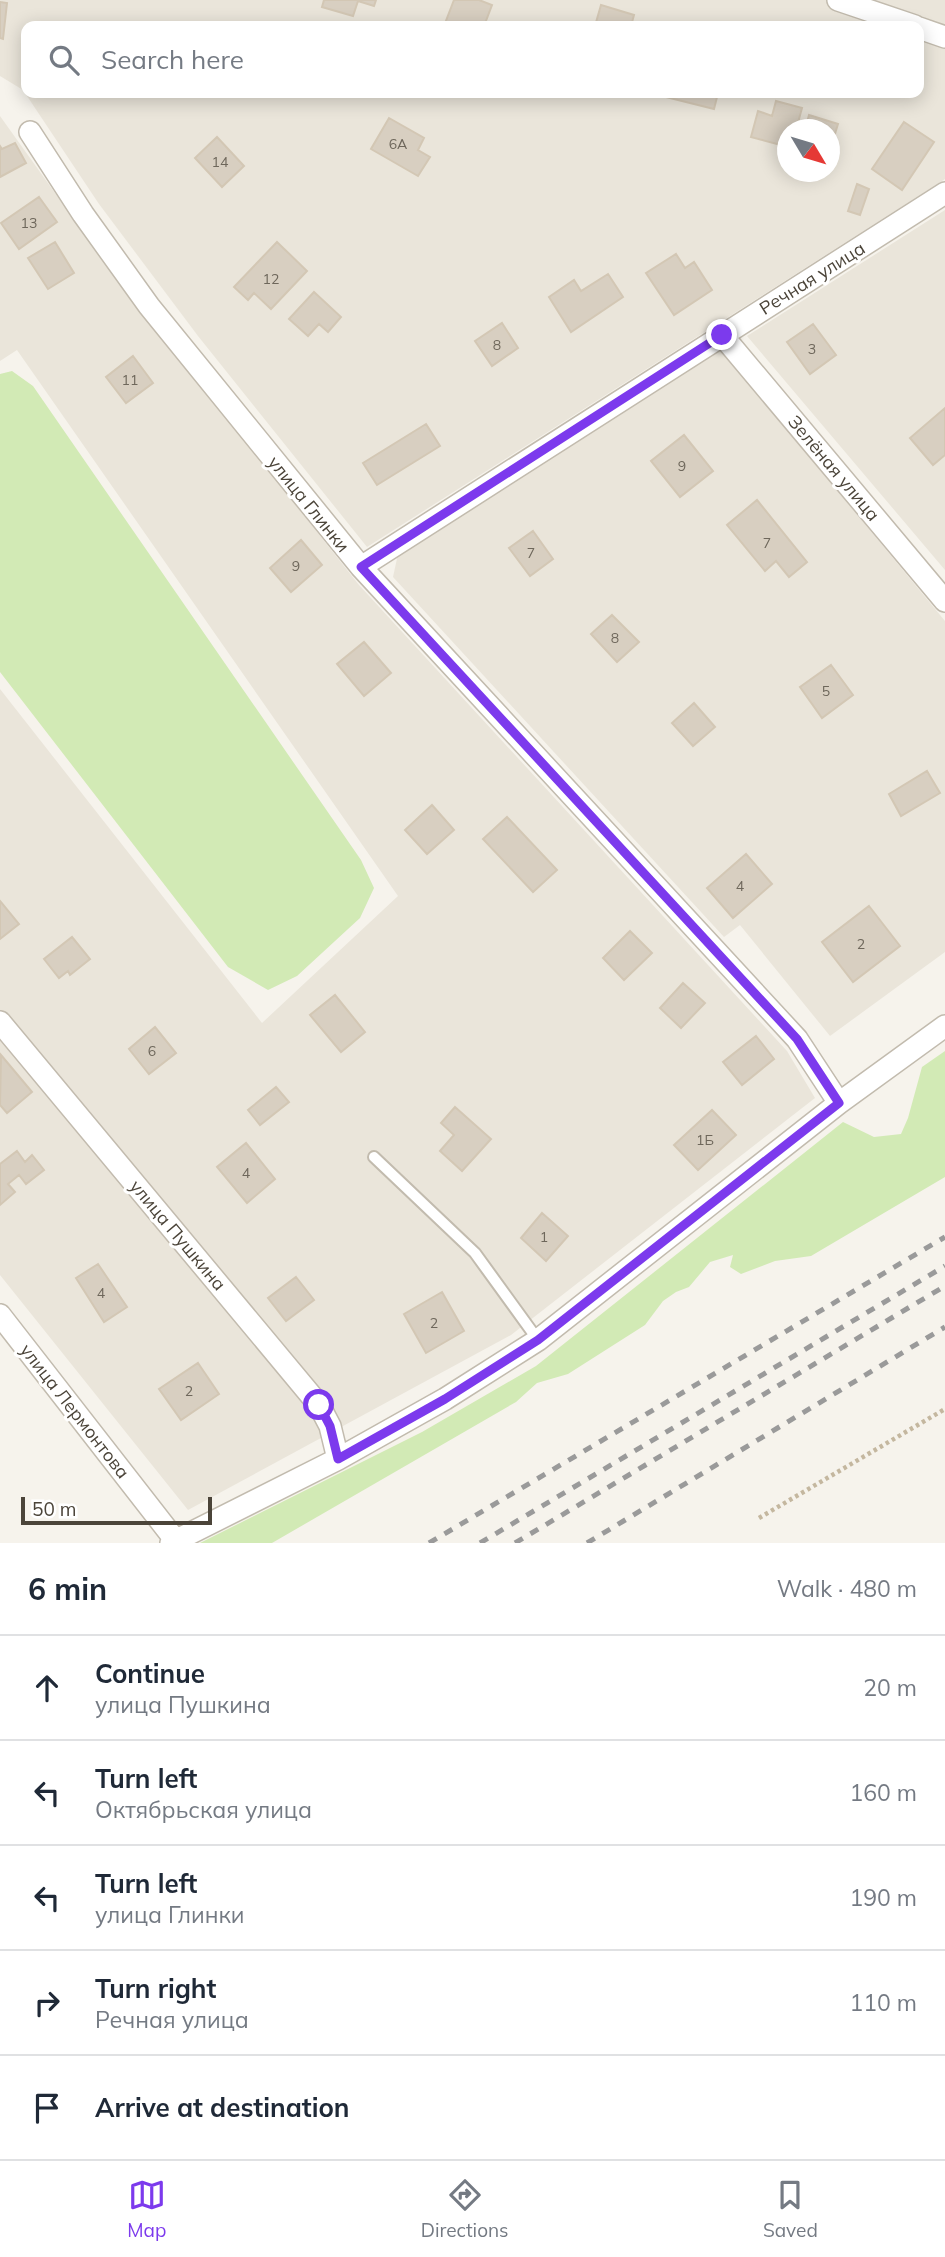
<!DOCTYPE html>
<html lang="en">
<head>
<meta charset="utf-8">
<style>
	body { margin:0; font-family:Mulish,sans-serif; background:#f2f2f3; color:#1f2937 }
	.compass { position:absolute; left:777px; top:119px; width:63px; height:63px; border-radius:50%; background:#fff; box-shadow:0 4px 18px #0003; rotate:128deg }
	.scale { position:absolute; left:21px; bottom:18px; width:191px; box-sizing:border-box; padding-left:7px; border:4px solid #4b4439; border-top:0; font-size:19px; line-height:24px; white-space:nowrap; color:#4b4439; -webkit-text-stroke:5px #fff; paint-order:stroke }
	.stop { position:absolute; width:21px; height:21px; margin:-16px; border:5px solid #7c3aed; border-radius:50%; background:#fff }
	.stop.end { background:#7c3aed; border-color:#fff; box-shadow:0 2px 7px #0008 }
	.list { margin:0; padding:0; list-style:none }
	h2 { display:flex; justify-content:space-between; align-items:center; height:91px; margin:0; padding:0 28px; font-size:30px }
	h2 small { font-size:23px; font-weight:400; color:#747a83 }
	.list li { display:grid; grid-template-columns:46px 1fr auto; gap:21px; align-items:center; box-sizing:border-box; height:105px; padding:0 28px; border-top:2px solid #e0e1e3 }
	.list b { display:block; font-size:26px; white-space:nowrap }
	.list p { margin:0; font-size:23px; white-space:nowrap; color:#747a83 }
	.list em { font-size:23px; font-style:normal; color:#747a83 }
	.icon { flex:none; width:38px; height:38px; fill:none; stroke:currentColor; stroke-width:2; stroke-linecap:round; stroke-linejoin:round }
	.map { position:relative; flex:none; width:945px; height:1543px; overflow:hidden }
	.search { position:absolute; background:#fff; box-shadow:0 4px 18px #0003; left:21px; right:21px; top:21px; height:77px; display:flex; align-items:center; gap:18px; box-sizing:border-box; padding:0 24px; border-radius:14px; color:#747a83; font-size:26px }
	.sheet { height:616px; background:#fff }
	nav { display:flex; justify-content:space-around; align-items:center; box-sizing:border-box; height:98px; border-top:2px solid #e0e1e3; background:#fff; font-size:19px; color:#747a83 }
	nav a { display:grid; justify-items:center; gap:4px }
	nav .on { color:#7c3aed }
	.map>svg:first-child { display:block }
</style>
</head>
<body>
<div class="map">
<svg width="945" height="1543" viewBox="0 0 945 1543">
	<rect width="100%" height="100%" fill="#f6f3ec"/>
	<path fill="#eae5da" fill-rule="evenodd" d="M0 0H945V179L367 547 198 336 99 204 23 90 0 76ZM26 26H919V93H26ZM788 130H830V172H788Z
		M0 116 115 277 359 585 787 1051 815 1098 511 1335 188 1510 0 1275V689L262 1023 398 896 17 350 0 361Z
		M945 210V570L747 336Z
		M721 350 945 621V952L830 1036 740 925 724 937 393 577 398 554Z"/>
	<path fill="#d2eab5" d="M12 371 33 386 361 860 374 888 360 918 297 976 268 990 228 967 0 672V374Z
		M945 1051V1177L811 1256 775 1261 741 1274 730 1267 733 1255 710 1262 689 1287 676 1292 663 1301 645 1325 568 1374 537 1383 516 1402 272 1543H200L422 1432 536 1366 843 1122 874 1137 901 1134 908 1118 922 1067Z"/>
	<path fill="#d8cfc1" stroke="#d3c7b4" stroke-width="2" d="M324 0H376L374 6 358 1 353 16 322 7Z
		M454 0H479L492 5 484 26H444Z
		M0 2 7 3 3 39 0 38Z
		M601 5 634 15 631 26H595Z
		M663 93H718L714 109 662 96Z
		M776 101 802 108 796 130H788V147L751 137 758 111 772 116Z
		M809 115 838 124 830 150V130H805Z
		M389 118 424 138 418 150 430 157 418 176 371 149Z
		M904 122 934 142 902 190 872 169Z
		M217 137 244 166 222 187 195 158Z
		M15 143 26 163 0 177V146L2 149Z
		M857 184 869 189 860 215 848 211Z
		M39 197 57 222 19 249 1 223Z
		M55 242 74 273 48 289 28 258Z
		M277 242 307 271 271 309 254 293 248 300 234 287Z
		M676 254 685 268 694 262 712 290 674 315 646 273Z
		M608 274 623 297 571 332 549 297 574 280 581 291Z
		M314 292 341 317 328 332 319 324 308 336 289 319Z
		M502 323 518 348 492 366 475 341Z
		M813 324 836 355 810 374 787 342Z
		M133 356 153 383 126 403 106 377Z
		M945 408V455L933 465 910 438Z
		M426 424 440 446 377 485 363 463Z
		M684 435 713 471 680 497 651 461Z
		M757 500 807 562 789 577 776 561 765 571 727 525Z
		M533 531 553 559 530 576 509 548Z
		M301 540 322 565 291 592 270 568Z
		M612 615 639 642 617 662 591 634Z
		M364 642 391 673 364 696 337 664Z
		M831 665 853 695 822 718 800 687Z
		M694 703 715 727 693 746 672 723Z
		M927 771 940 793 901 816 889 794Z
		M432 805 454 830 427 854 405 830Z
		M507 817 557 870 533 892 483 839Z
		M746 854 772 884 733 918 707 888Z
		M0 901 19 924 0 939Z
		M869 906 900 946 853 982 822 942Z
		M630 931 652 953 624 980 603 958Z
		M72 937 90 959 70 975 68 971 59 978 44 959Z
		M683 983 705 1003 681 1028 660 1008Z
		M335 995 365 1032 341 1052 310 1015Z
		M155 1027 176 1053 149 1074 129 1049Z
		M756 1036 774 1059 742 1085 723 1062Z
		M1 1055 32 1092 7 1113 0 1105Z
		M276 1087 289 1102 260 1125 248 1110Z
		M455 1107 491 1139 462 1171 440 1151 454 1135 441 1123Z
		M712 1110 736 1135 698 1170 674 1145Z
		M246 1143 275 1179 247 1203 217 1167Z
		M17 1151 25 1162 32 1155 44 1170 26 1184 19 1175 8 1184 15 1192 0 1205V1164Z
		M542 1213 568 1236 546 1261 521 1238Z
		M98 1264 127 1307 104 1322 76 1278Z
		M296 1277 314 1300 286 1321 268 1298Z
		M442 1292 464 1331 426 1353 404 1314Z
		M198 1363 219 1394 181 1420 159 1389Z"/>
	<g fill="none" stroke-linecap="round" stroke-linejoin="round">
		<g stroke="#c2bbae" stroke-width="14">
			<path id="lane" d="M374 1157 475 1253 538 1340"/>
		</g>
		<g stroke="#c2bbae" stroke-width="24">
			<path id="street" d="M838 0 915 26
				M919 28 945 37
				M30 132 83 214 149 306 361 567 797 1039 839 1103
				M722 335 945 601
				M361 567 945 193
				M0 1022 319 1405 330 1426 338 1459
				M0 1315 176 1541
				M171 1543 338 1459 445 1399 538 1340 839 1103 945 1026"/>
		</g>
		<path stroke="#c4b79f" stroke-width="4.5" stroke-dasharray="3.5 3.5" stroke-linecap="butt" d="M759 1518 945 1409"/>
		<use href="#lane" stroke="#fff" stroke-width="10"/>
		<use href="#street" stroke="#fff" stroke-width="21"/>
		<path stroke="#9a9a9a" stroke-width="5" stroke-dasharray="9 9" stroke-linecap="butt" d="M429 1543 945 1237
			M480 1543 945 1266
			M515 1543 945 1286
			M587 1543 945 1327"/>
	</g>
	<g fill="none" stroke-linecap="round" stroke-linejoin="round">
		<path stroke="#7c3aed" stroke-width="9" d="M319 1405 330 1426 338 1459 445 1399 538 1340 839 1103 797 1039 361 567 722 335"/>
	</g>
	<g text-anchor="middle" dominant-baseline="central" stroke-width="6" stroke-linejoin="round" paint-order="stroke">
		<g font-size="14" fill="#6e675b">
			<text x="398" y="144">6А</text>
			<text x="220" y="162">14</text>
			<text x="29" y="223">13</text>
			<text x="271" y="279">12</text>
			<text x="497" y="345">8</text>
			<text x="812" y="349">3</text>
			<text x="130" y="380">11</text>
			<text x="682" y="466">9</text>
			<text x="767" y="543">7</text>
			<text x="531" y="553">7</text>
			<text x="296" y="566">9</text>
			<text x="615" y="638">8</text>
			<text x="826" y="691">5</text>
			<text x="740" y="886">4</text>
			<text x="861" y="944">2</text>
			<text x="152" y="1051">6</text>
			<text x="705" y="1140">1Б</text>
			<text x="246" y="1173">4</text>
			<text x="544" y="1237">1</text>
			<text x="101" y="1293">4</text>
			<text x="434" y="1323">2</text>
			<text x="189" y="1391">2</text>
		</g>
		<g font-size="18" fill="#4b4439" stroke="#fff">
			<text transform="translate(812 278) rotate(-32)">Речная улица</text>
			<text transform="translate(834 468) rotate(50)">Зелёная улица</text>
			<text transform="translate(309 504) rotate(51)">улица Глинки</text>
			<text transform="translate(178 1235) rotate(50)">улица Пушкина</text>
			<text transform="translate(75 1411) rotate(52)">улица Лермонтова</text>
		</g>
	</g>
</svg>
<svg class="compass" viewBox="-18 -18 36 36"><path d="M0-13l5 13h-10z" fill="#e53935"/><path d="M0 13l5-13h-10z" fill="#747a83"/></svg>
<div class="scale">50 m</div>
<div class="stop" style="left:319px;top:1405px"></div>
<div class="stop end" style="left:722px;top:335px"></div>
<div class="search"><svg class="icon" aria-label="search" viewBox="0 0 24 24"><circle cx="10" cy="10" r="6"/><path d="M15 15l6 6"/></svg>Search here</div>
</div>
<section class="sheet">
<h2>6 min<small>Walk · 480 m</small></h2>
<ul class="list">
<li><svg class="icon" aria-label="ahead" viewBox="0 0 24 24"><path d="M12 20V5M6 11l6-6 6 6"/></svg><div><b>Continue</b><p>улица Пушкина</p></div><em>20 m</em></li>
<li><svg class="icon" aria-label="left" viewBox="0 0 24 24"><path d="M17 20v-9H6M10 6l-5 5 5 5"/></svg><div><b>Turn left</b><p>Октябрьская улица</p></div><em>160 m</em></li>
<li><svg class="icon" aria-label="left" viewBox="0 0 24 24"><path d="M17 20v-9H6M10 6l-5 5 5 5"/></svg><div><b>Turn left</b><p>улица Глинки</p></div><em>190 m</em></li>
<li><svg class="icon" aria-label="right" viewBox="0 0 24 24"><path d="M7 20v-9h11M14 6l5 5-5 5"/></svg><div><b>Turn right</b><p>Речная улица</p></div><em>110 m</em></li>
<li><svg class="icon" aria-label="arrive" viewBox="0 0 24 24"><path d="M6 21V4h12l-3 4 3 4H6"/></svg><div><b>Arrive at destination</b></div></li>
</ul>
</section>
<nav>
<a class="on"><svg class="icon" aria-label="map" viewBox="0 0 24 24"><path d="M3 6l6-2 6 2 6-2v14l-6 2-6-2-6 2zM9 4v14M15 6v14"/></svg>Map</a>
<a><svg class="icon" aria-label="directions" viewBox="0 0 24 24"><path d="M12 3l9 9-9 9-9-9zM9 14v-3h6M13 9l2 2-2 2"/></svg>Directions</a>
<a><svg class="icon" aria-label="saved" viewBox="0 0 24 24"><path d="M7 4h10v16l-5-4-5 4z"/></svg>Saved</a>
</nav>
</body>
</html>
